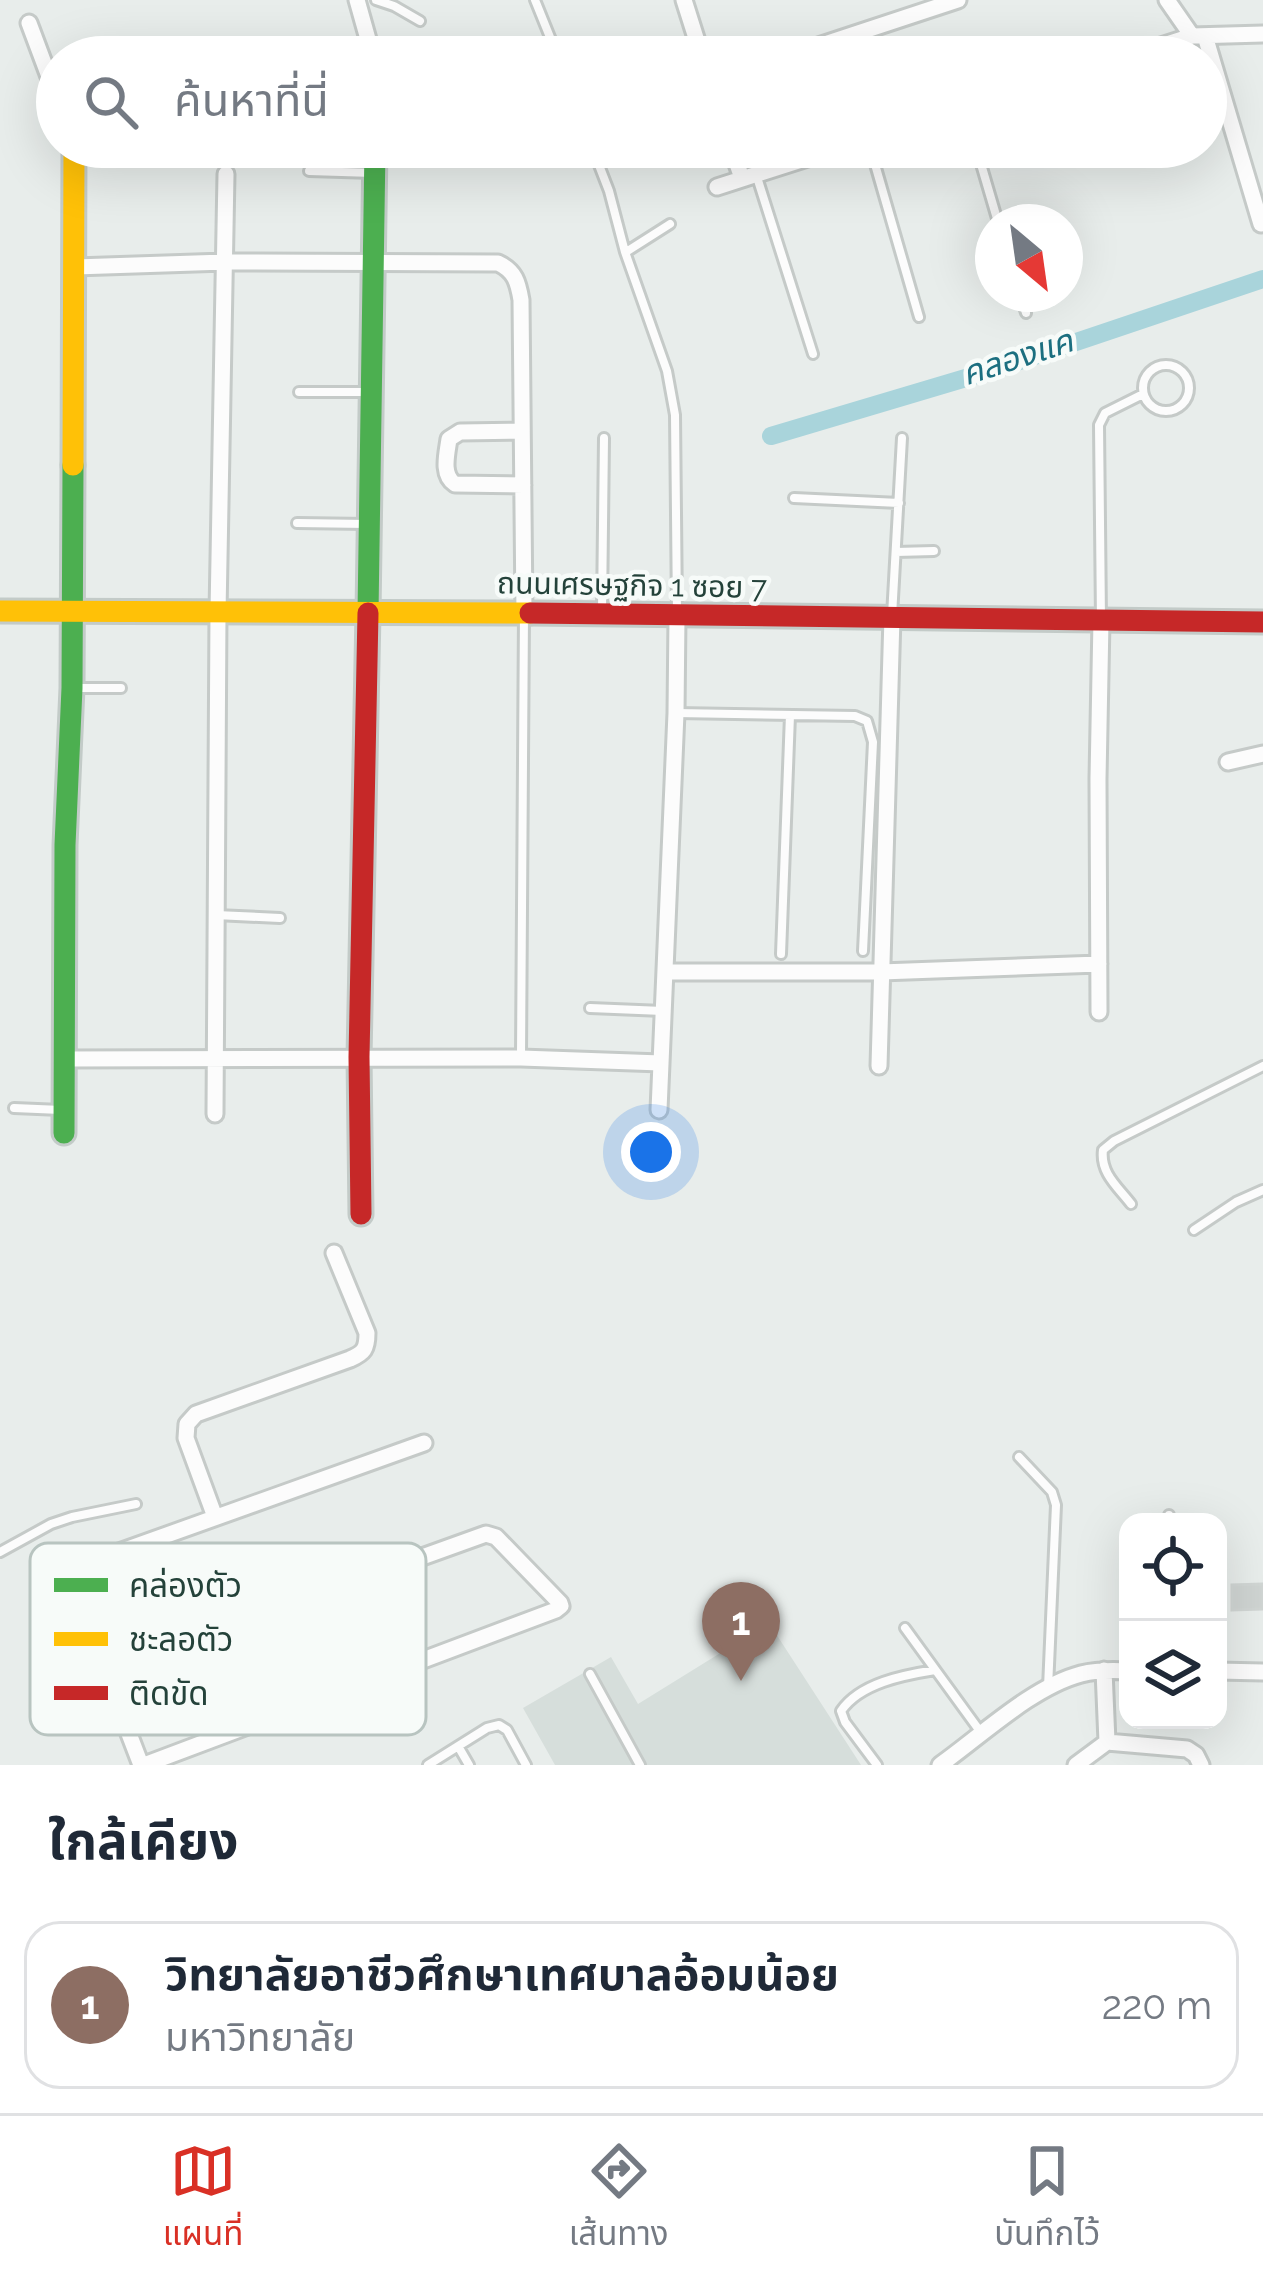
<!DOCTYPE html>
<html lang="th">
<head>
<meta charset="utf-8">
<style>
	body { margin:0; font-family:Raleway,"Noto Sans Thai",sans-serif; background:#f2f2f3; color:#1f2937 }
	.controls { position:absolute; right:36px; bottom:36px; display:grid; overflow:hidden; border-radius:24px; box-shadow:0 12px 48px #0002 }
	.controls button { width:108px; height:108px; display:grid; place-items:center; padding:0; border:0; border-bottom:3px solid #e0e1e3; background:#fff; color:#1f2937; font:60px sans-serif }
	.compass { position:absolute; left:975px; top:204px; width:108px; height:108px; border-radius:50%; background:#fff; box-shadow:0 12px 48px #0002; rotate:151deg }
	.you { position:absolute; left:651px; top:1152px; width:42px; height:42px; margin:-30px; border:9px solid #fff; border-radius:50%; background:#1a73e8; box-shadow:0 0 0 18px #1a73e833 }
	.badge { display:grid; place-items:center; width:78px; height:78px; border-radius:50%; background:#d93025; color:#fff; font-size:39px; font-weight:700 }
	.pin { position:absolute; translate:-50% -99px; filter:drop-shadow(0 3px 6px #0008) }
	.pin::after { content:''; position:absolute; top:63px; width:42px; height:36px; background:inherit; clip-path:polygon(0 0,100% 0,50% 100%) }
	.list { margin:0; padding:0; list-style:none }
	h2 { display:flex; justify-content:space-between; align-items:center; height:156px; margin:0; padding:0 48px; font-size:51px }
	h2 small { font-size:39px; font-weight:400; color:#747a83 }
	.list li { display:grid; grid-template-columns:78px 1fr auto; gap:36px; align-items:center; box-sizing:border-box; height:168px; margin:0 24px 24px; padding:0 24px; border:3px solid #e0e1e3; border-radius:36px }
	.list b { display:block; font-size:45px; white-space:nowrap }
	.list p { margin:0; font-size:39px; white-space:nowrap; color:#747a83 }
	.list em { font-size:39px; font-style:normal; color:#747a83 }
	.icon { flex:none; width:66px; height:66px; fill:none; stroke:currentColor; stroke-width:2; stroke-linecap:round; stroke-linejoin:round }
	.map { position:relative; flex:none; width:1263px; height:1765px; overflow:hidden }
	.search { position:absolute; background:#fff; box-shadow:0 12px 48px #0002; left:36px; right:36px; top:36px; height:132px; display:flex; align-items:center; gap:30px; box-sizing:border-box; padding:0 42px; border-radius:66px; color:#747a83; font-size:45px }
	.sheet { height:348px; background:#fff }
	nav { display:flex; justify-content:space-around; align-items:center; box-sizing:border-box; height:168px; border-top:3px solid #e0e1e3; background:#fff; font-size:33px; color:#747a83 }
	nav a { display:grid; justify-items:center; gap:6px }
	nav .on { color:#d93025 }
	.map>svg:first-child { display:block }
</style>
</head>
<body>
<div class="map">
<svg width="1263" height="1765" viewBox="0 0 1263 1765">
	<rect width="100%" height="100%" fill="#e8edeb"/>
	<path fill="#d6dedb" d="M769 1623 861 1765H555L523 1708 611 1657 638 1704Z"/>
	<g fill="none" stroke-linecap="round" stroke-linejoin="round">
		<path stroke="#a9d4db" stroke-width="18" d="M771 436 996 369 1263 279"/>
	</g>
	<path fill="#cfd4d2" stroke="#d1d6d4" stroke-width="3" d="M1263 1584V1609L1232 1610V1585Z"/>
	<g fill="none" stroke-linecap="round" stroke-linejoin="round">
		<g stroke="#c5cac8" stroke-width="14">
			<path id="lane" d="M376 0 394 6 420 21
				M535 0 558 57
				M592 147 609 191 625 252 667 371 675 415 677 612
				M870 147 919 317
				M976 147 998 222
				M309 171 374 173
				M756 174 813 354
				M626 252 670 224
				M1020 294 1026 313
				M1143 388a23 23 0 1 1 46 0a23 23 0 1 1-46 0Z
				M299 392H369
				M794 498 899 503
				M297 523 367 524
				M896 552 934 551
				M602 611 604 438
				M892 616 902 438
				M1101 620 1099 425 1105 413 1143 394
				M75 688H121
				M676 713 855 716 867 721 873 742 863 951
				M216 915 280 918
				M781 954 790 715
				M590 1008 663 1011
				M521 1055 524 614
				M14 1108 61 1110
				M1131 1204C1118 1187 1100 1173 1103 1150L1114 1141 1263 1066
				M1194 1230 1236 1202 1263 1190
				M1019 1457 1052 1492 1056 1505 1048 1688
				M1169 1522V1515
				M0 1552 51 1524 72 1517 136 1504
				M905 1628 982 1734
				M590 1674 640 1765
				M458 1746 469 1765
				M428 1765 487 1728 499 1725 507 1730 526 1765
				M877 1765 845 1722 841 1711C860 1683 904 1675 935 1670"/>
		</g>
		<g stroke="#c5cac8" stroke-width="21">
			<path id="street" d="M357 0 373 57
				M684 0 702 57
				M1167 0 1192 36
				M29 23 57 98
				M1205 36 1261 224
				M785 57 958 0
				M1127 57 1192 36 1263 34
				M731 147 742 178
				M717 187 842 147
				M75 267 225 262 498 263C515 271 518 282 521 300L524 613
				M522 431 460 432 449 439C447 454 441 475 455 484L523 485
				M1228 762 1263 754
				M665 972H881L1099 964
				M1099 1012 1098 779 1101 620
				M64 1059 521 1058 661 1063
				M879 1066 892 617
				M659 1110 676 713 677 616
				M215 1114 218 613 226 174
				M215 1517 186 1438 187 1424 196 1414 350 1359C364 1353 367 1349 367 1333L334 1253
				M1104 1670 1107 1742 1187 1749 1196 1755 1201 1765
				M105 1671 486 1534 496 1537 560 1603 561 1606 556 1610 144 1765
				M1218 1671 1263 1672
				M141 1765 72 1585 73 1574 80 1566 424 1443
				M940 1765C981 1736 1032 1687 1081 1674 1097 1670 1112 1670 1128 1671
				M1076 1765 1107 1742"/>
		</g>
		<g stroke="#c3cbc8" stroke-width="27">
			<path id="fast" d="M368 613 375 147
				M64 1133 65 845 72 688 73 465"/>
		</g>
		<g stroke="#c3cbc8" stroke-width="27">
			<path id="slow" d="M73 465 74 147
				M0 611 530 613"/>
		</g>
		<g stroke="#c3cbc8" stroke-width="27">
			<path id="jam" d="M530 613 1263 622
				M361 1214 359 1057 368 613"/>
		</g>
		<use href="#lane" stroke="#fcfcfc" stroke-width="8"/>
		<use href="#street" stroke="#fcfcfc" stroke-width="15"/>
		<use href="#fast" stroke="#4caf50" stroke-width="21"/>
		<use href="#slow" stroke="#ffc107" stroke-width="21"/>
		<use href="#jam" stroke="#c62828" stroke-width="21"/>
	</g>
	<g text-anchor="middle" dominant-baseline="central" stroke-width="9" stroke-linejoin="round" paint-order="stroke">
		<g font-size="30" fill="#24423a" stroke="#f7fbf9">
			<text transform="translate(632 585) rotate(1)">ถนนเศรษฐกิจ 1 ซอย 7</text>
		</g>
		<g font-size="33" font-style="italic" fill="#1c6f80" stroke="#f7fbf9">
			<text transform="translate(1017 357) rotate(-18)">คลองแค</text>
		</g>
	</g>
	<rect x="30" y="1543" width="396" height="192" rx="18" fill="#f7fbf9" stroke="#b8c4c0" stroke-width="3"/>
	<rect x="54" y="1578" width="54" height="14" fill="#4caf50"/>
	<rect x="54" y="1632" width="54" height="14" fill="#ffc107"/>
	<rect x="54" y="1686" width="54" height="14" fill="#c62828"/>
	<g font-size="33" fill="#24423a">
		<text x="129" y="1597">คล่องตัว</text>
		<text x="129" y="1651">ชะลอตัว</text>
		<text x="129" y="1705">ติดขัด</text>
	</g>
</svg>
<div class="controls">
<button><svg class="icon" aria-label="locate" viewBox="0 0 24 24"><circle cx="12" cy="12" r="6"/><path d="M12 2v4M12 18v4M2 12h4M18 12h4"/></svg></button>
<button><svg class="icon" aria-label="layers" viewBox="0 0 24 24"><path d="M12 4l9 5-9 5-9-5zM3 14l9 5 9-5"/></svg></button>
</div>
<svg class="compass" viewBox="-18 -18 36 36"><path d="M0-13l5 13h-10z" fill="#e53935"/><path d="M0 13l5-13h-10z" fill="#747a83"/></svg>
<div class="you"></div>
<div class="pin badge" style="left:741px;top:1681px;background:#8d6e63">1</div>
<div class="search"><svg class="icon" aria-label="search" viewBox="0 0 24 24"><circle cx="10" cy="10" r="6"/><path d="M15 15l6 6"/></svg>ค้นหาที่นี่</div>
</div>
<section class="sheet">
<h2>ใกล้เคียง<small></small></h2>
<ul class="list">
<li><span class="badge" style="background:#8d6e63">1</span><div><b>วิทยาลัยอาชีวศึกษาเทศบาลอ้อมน้อย</b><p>มหาวิทยาลัย</p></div><em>220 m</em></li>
</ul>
</section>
<nav>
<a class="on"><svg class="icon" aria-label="map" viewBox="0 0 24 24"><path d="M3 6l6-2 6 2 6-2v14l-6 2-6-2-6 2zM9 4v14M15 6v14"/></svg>แผนที่</a>
<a><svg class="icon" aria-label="directions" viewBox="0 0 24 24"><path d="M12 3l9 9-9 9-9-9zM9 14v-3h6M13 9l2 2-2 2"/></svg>เส้นทาง</a>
<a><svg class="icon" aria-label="saved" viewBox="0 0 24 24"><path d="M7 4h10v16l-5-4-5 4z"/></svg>บันทึกไว้</a>
</nav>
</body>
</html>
